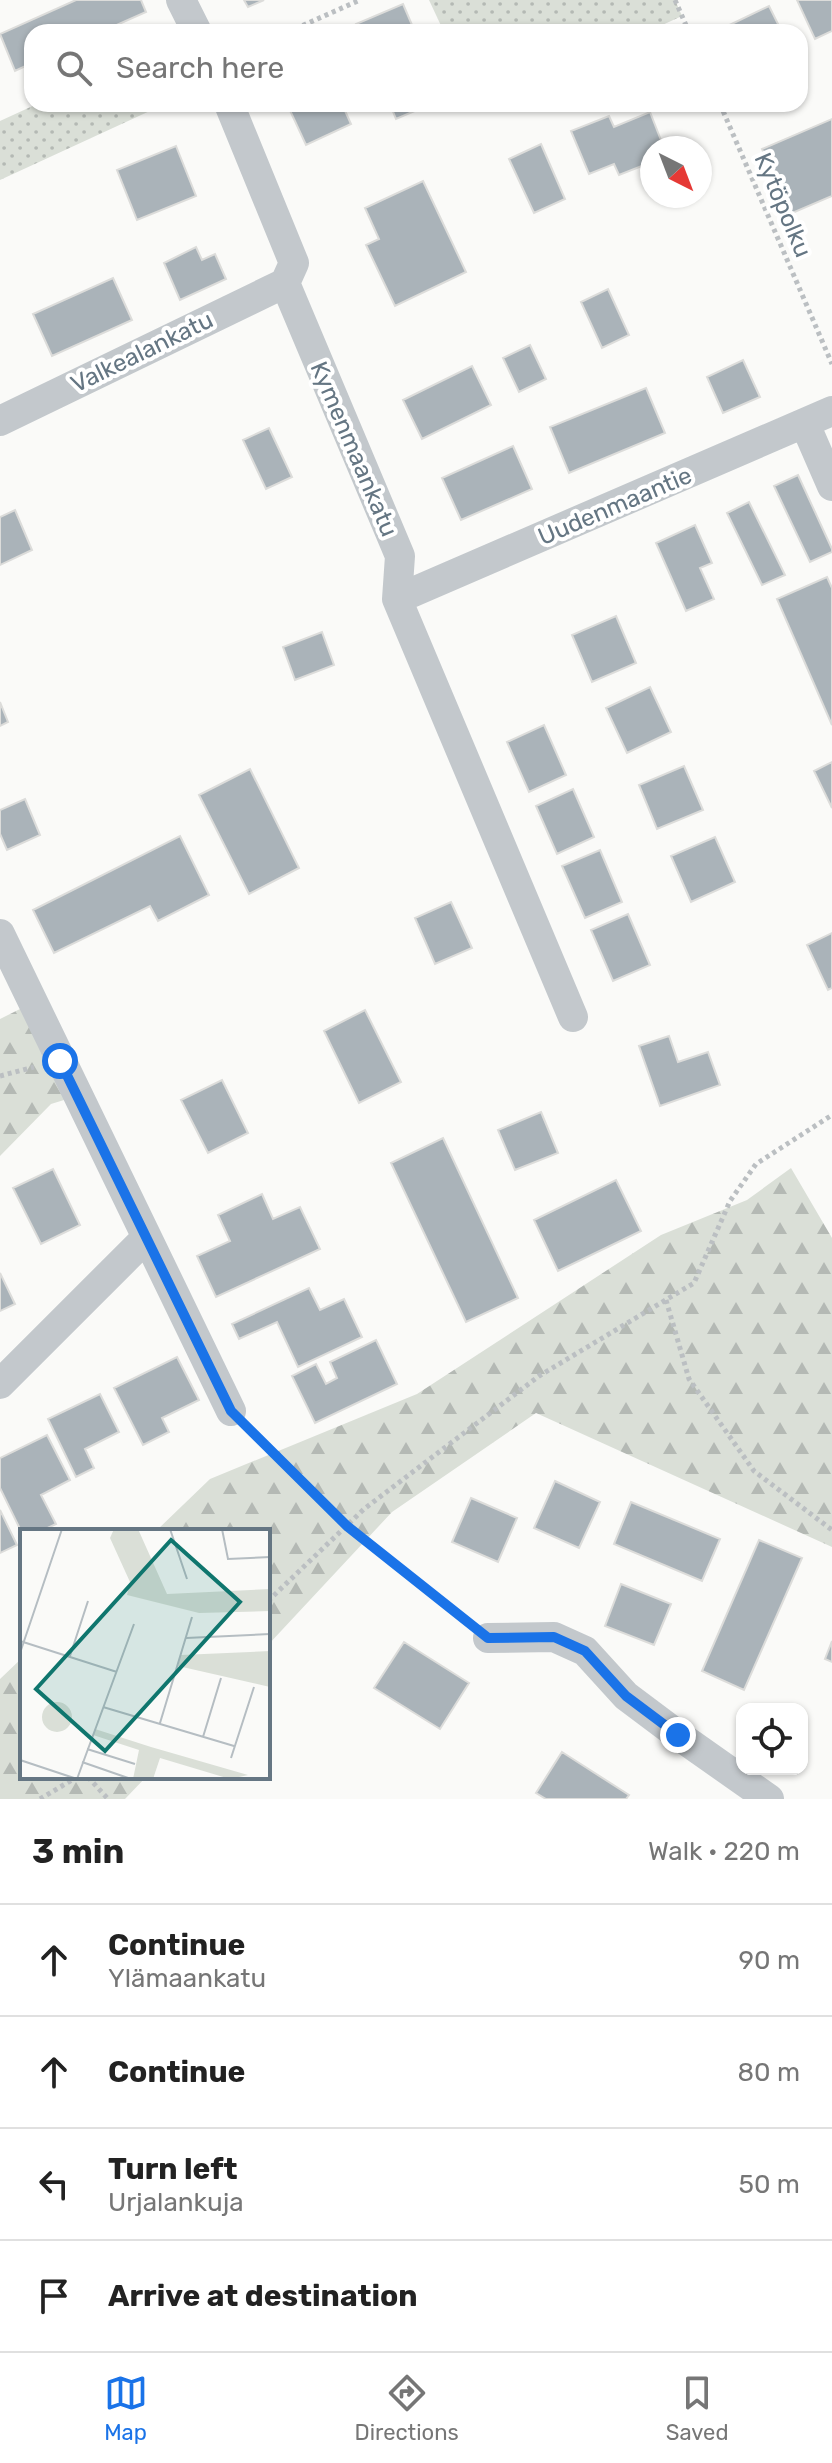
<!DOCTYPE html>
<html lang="en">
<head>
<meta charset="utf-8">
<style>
	body { margin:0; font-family:Rubik,sans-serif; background:#f2f2f2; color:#222 }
	.controls { position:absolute; right:24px; bottom:24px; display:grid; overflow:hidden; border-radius:16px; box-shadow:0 2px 6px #0004 }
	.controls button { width:72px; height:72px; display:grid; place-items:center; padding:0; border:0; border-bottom:2px solid #e0e0e0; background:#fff; color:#222; font:40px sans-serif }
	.compass { position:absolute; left:640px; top:136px; width:72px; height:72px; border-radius:50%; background:#fff; box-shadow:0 2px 6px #0004; rotate:138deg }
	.stop { position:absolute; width:24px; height:24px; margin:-18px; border:6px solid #1a73e8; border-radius:50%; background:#fff }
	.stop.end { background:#1a73e8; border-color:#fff; box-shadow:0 2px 8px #0008 }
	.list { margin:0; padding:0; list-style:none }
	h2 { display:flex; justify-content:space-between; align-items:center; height:104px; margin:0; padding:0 32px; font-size:34px }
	h2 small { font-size:26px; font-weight:400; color:#767676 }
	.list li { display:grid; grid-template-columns:52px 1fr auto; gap:24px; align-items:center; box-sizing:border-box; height:112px; padding:0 32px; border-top:2px solid #e0e0e0 }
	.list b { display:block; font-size:30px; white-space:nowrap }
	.list p { margin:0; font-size:26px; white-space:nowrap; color:#767676 }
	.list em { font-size:26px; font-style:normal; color:#767676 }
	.icon { flex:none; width:44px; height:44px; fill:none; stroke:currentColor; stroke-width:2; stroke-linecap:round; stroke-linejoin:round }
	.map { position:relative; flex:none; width:832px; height:1799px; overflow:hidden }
	.search { position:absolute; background:#fff; box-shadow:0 2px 6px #0004; left:24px; right:24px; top:24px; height:88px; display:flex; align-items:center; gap:20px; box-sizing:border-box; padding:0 28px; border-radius:24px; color:#767676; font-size:30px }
	.sheet { height:552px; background:#fff }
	nav { display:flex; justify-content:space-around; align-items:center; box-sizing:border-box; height:112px; border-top:2px solid #e0e0e0; background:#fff; font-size:22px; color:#767676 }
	nav a { display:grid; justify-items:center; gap:4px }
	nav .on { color:#1a73e8 }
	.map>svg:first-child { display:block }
</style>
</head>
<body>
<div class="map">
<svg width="832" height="1799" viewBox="0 0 832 1799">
	<defs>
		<pattern id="forest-firs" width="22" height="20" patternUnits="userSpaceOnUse" patternTransform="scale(2)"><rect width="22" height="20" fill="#dadfd7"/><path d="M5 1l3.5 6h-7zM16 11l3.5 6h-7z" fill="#b4b9b4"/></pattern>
		<pattern id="park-dots" width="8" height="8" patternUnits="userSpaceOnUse" patternTransform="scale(2)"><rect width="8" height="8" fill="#dadfd7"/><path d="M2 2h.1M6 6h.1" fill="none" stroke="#b4b9b4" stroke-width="1.8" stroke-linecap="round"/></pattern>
	</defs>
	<rect width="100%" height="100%" fill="#fafaf8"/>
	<path fill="url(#forest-firs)" d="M32 1003 77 1096 51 1104 0 1156V1019Z
		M791 1168 832 1238V1547L536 1413 392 1512 268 1645V1531H156L210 1479 417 1394 661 1235 747 1200Z
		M22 1658V1777H146L125 1799H0V1679Z"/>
	<path fill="url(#park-dots)" d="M429 0H675L682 16 647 32H444Z
		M37 104H165L0 180V121Z"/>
	<path fill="#aab3b9" stroke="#dcdcda" stroke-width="2" d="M76 0H141L146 12 101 32H32V63L15 71 0 34Z
		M244 0H264L248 7Z
		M797 0H832V31L815 39Z
		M403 4 415 32H359L356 24Z
		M769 6 782 32H715Z
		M287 104H342L351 124 306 145Z
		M390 104H431L396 119Z
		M650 112 664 148H652V162L619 175 614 164 589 174 571 131 609 116 614 127Z
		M832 119V196L790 214 762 149Z
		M541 144 565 199 534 213 509 159Z
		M176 146 196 196 137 220 117 170Z
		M423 181 466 272 395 306 366 245 379 239 365 208Z
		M196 247 202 260 215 254 226 279 180 300 164 263Z
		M113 278 132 320 52 356 33 314Z
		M608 289 629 335 602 348 581 302Z
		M530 345 546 379 519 392 503 358Z
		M743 360 760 397 723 413 707 377Z
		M472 366 491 405 422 439 403 400Z
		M646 388 665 433 569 473 550 427Z
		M269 428 292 477 266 489 243 440Z
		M513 446 532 489 461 520 442 478Z
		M798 475 832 549V552L810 562 774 486Z
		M749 502 785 575 762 585 727 513Z
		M15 510 32 550 0 565V517Z
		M695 525 712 563 700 568 714 599 686 611 656 543Z
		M827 577 832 588V725L777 599Z
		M616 616 636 663 592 682 572 635Z
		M322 632 334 665 295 680 283 647Z
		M650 687 671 732 627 753 606 708Z
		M0 702 8 722 0 726Z
		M544 725 566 775 529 792 507 742Z
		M832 762V808L814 771Z
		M684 766 703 810 657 829 639 785Z
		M250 769 299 868 249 894 199 795Z
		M573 789 594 837 557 854 536 806Z
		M25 799 40 835 7 850 0 834V810Z
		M180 836 209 895 158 921 150 906 54 953 33 910Z
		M715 837 735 882 691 902 671 856Z
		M600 850 622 902 585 918 562 866Z
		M451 902 472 948 435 964 415 918Z
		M628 914 650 965 613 981 591 930Z
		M832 933V988L828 990 807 945Z
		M365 1010 401 1082 359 1103 324 1031Z
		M669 1036 678 1062 708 1052 720 1085 660 1106 639 1046Z
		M222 1080 248 1133 208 1153 181 1100Z
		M541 1112 558 1153 515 1170 498 1130Z
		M443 1138 518 1298 466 1322 391 1163Z
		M53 1169 80 1225 41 1244 13 1188Z
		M616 1180 641 1231 558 1271 534 1220Z
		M262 1194 273 1219 300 1207 320 1249 216 1297 197 1256 230 1241 218 1215Z
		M0 1273 15 1304 0 1311Z
		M309 1288 320 1310 344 1299 362 1337 298 1367 277 1322 239 1339 232 1324Z
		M376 1340 397 1384 315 1423 292 1376 316 1364 326 1384 337 1378 330 1362Z
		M177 1357 199 1400 162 1418 169 1432 143 1445 114 1388Z
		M100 1394 119 1432 85 1449 94 1468 76 1477 48 1419Z
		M47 1435 70 1480 41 1495 56 1524 41 1531H22V1533L0 1488V1458Z
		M555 1481 600 1502 579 1548 534 1528Z
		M471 1498 517 1518 498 1562 452 1542Z
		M631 1502 720 1539 702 1581 614 1544Z
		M0 1510 17 1545 0 1553Z
		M759 1540 802 1558 744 1690 702 1671Z
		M621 1584 671 1604 654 1645 605 1626Z
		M832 1641V1662L825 1659Z
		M404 1642 469 1683 440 1729 374 1688Z
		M562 1752 629 1795 626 1799H546L536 1793Z"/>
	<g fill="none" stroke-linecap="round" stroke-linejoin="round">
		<path stroke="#bbbfc2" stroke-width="5" stroke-dasharray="4 4" stroke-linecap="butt" d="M675 0 689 32
			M288 32 360 0
			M720 104 832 364
			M0 1076 34 1067
			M666 1300 689 1379 754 1471 832 1530
			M251 1431 347 1526 465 1620
			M268 1601 364 1509 539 1376 694 1283 730 1201 756 1164 832 1115
			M88 1777 108 1799
			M40 1799 77 1777"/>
		<path stroke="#c3c8cc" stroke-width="30" d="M181 0 197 32
			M229 104 294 263 285 283 400 556 397 599 573 1017
			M0 421 285 283
			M805 424 832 486
			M397 599 832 411
			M0 934 231 1411
			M0 1384 146 1238
			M488 1638 554 1637 585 1651 626 1696 678 1735 769 1799"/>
	</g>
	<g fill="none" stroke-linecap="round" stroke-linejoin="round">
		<path stroke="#1a73e8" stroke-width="10" d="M60 1061 231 1411 347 1526 488 1638 554 1637 585 1651 626 1696 678 1735"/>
	</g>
	<g text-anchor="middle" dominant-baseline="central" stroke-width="8" stroke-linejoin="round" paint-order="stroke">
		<g font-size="24" fill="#657683" stroke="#fff">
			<text transform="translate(783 205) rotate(67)">Kytöpolku</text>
			<text transform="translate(142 352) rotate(-26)">Valkealankatu</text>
			<text transform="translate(354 449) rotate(67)">Kymenmaankatu</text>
			<text transform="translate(615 506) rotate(-23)">Uudenmaantie</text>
		</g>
	</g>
	<g transform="translate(20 1529)">
		<rect width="250" height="250" fill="#fafaf8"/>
		<path d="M94 0H118L147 65 250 60V82L179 84 107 66 110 53 90 9ZM250 122V158L158 137 161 126Z" fill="#dadfd7"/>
		<path d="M22 188a15 15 0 1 1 30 0a15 15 0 1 1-30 0ZM75 200 131 218 228 246 210 250 140 229 133 250H113L119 221 73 206Z" fill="#dadfd7"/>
		<path fill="none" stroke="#b5bdc2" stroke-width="2" d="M150 0 167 50M202 0 208 30 250 28M166 109 250 105M0 112 97 143M0 124 42 0M50 127 68 72M83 178 214 217M140 194 172 88M183 208 201 149M67 220 115 235M211 229 234 158M0 231 57 250M62 233 111 250M57 250 114 95"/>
		<path fill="#0f766e" fill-opacity="0.15" stroke="#0f766e" stroke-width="4" d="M151 11 220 73 85 222 16 160Z"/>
		<rect width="250" height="250" fill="none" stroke="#657683" stroke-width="4"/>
	</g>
</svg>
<div class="controls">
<button><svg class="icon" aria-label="locate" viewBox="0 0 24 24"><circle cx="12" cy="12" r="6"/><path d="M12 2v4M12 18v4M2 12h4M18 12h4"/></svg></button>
</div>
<svg class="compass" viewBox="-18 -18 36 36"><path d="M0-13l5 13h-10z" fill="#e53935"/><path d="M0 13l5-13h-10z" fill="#767676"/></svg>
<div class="stop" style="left:60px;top:1061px"></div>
<div class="stop end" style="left:678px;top:1735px"></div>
<div class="search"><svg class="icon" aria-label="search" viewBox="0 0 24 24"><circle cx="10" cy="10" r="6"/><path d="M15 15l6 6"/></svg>Search here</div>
</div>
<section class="sheet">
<h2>3 min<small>Walk · 220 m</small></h2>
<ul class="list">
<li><svg class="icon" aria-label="ahead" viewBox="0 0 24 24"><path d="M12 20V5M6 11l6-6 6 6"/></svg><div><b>Continue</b><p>Ylämaankatu</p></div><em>90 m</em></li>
<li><svg class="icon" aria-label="ahead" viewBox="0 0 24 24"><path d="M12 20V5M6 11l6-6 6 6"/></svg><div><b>Continue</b></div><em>80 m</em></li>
<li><svg class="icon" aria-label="left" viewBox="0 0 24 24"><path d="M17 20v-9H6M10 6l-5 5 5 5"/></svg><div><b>Turn left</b><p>Urjalankuja</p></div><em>50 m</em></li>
<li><svg class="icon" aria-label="arrive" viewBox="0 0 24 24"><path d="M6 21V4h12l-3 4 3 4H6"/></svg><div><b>Arrive at destination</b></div></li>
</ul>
</section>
<nav>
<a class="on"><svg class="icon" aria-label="map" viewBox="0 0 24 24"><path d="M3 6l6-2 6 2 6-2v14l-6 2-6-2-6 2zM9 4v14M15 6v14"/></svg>Map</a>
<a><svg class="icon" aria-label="directions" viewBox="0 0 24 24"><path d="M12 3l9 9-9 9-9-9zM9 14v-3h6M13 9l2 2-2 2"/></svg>Directions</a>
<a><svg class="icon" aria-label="saved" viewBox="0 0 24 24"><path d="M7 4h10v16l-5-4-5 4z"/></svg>Saved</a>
</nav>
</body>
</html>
